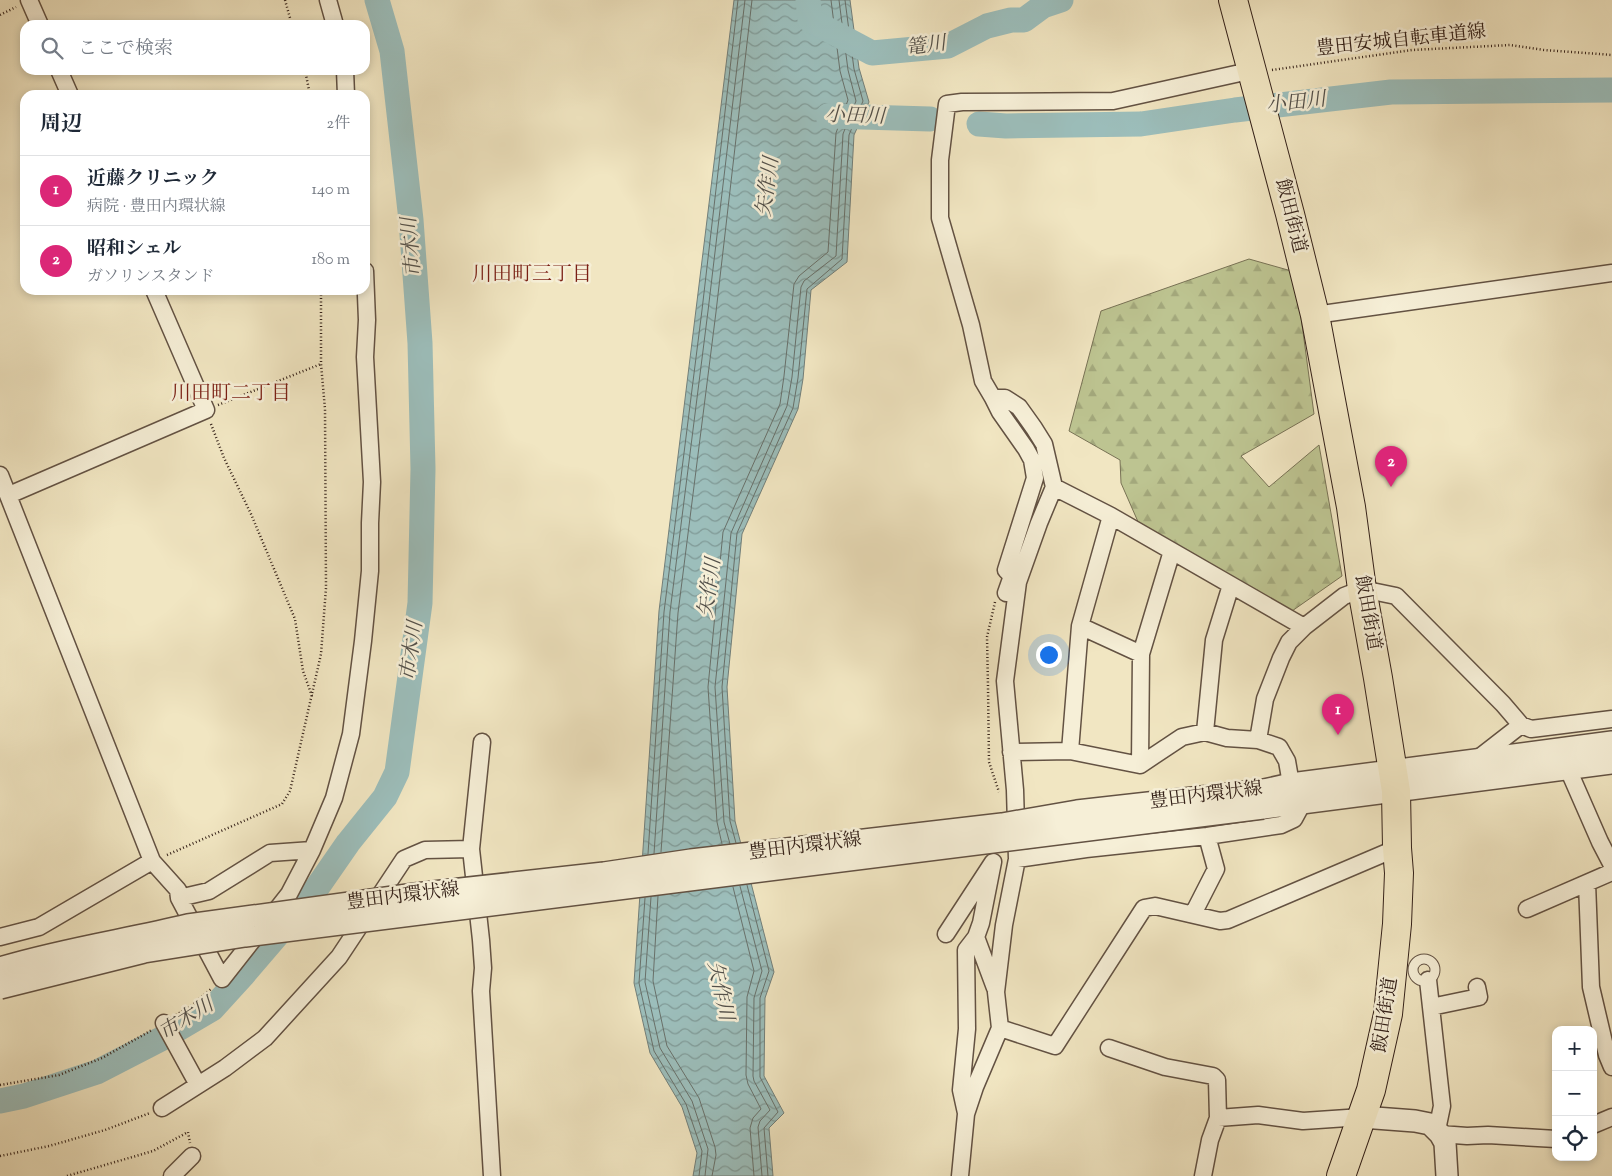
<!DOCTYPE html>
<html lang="ja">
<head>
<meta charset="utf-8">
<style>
	body { margin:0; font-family:"Sorts Mill Goudy","Noto Serif JP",serif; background:#f6f6f7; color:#1f2937 }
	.controls { position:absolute; right:15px; bottom:15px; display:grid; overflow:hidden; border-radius:10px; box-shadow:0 2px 8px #0003 }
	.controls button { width:45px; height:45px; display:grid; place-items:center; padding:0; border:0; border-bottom:1px solid #e0e1e3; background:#fff; color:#1f2937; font:25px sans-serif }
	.you { position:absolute; left:1048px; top:654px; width:18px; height:18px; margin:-12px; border:4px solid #fff; border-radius:50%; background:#1a73e8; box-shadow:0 0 0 8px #1a73e833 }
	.badge { display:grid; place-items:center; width:32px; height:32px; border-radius:50%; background:#db2777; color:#fff; font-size:16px; font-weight:700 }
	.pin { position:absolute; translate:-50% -41px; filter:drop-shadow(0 1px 2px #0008) }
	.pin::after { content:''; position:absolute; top:26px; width:18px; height:15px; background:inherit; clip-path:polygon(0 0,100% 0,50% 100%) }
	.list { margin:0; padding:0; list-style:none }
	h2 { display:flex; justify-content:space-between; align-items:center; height:65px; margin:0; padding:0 20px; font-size:21px }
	h2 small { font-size:16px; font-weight:400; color:#747a83 }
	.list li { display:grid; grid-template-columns:32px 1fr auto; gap:15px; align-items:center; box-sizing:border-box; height:70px; padding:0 20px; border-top:1px solid #e0e1e3 }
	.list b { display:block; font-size:19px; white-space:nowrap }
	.list p { margin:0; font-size:16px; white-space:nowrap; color:#747a83 }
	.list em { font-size:16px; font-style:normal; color:#747a83 }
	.icon { flex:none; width:28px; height:28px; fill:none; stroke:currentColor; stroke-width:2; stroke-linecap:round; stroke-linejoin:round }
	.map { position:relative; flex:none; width:1612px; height:1176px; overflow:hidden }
	.search { position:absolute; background:#fff; box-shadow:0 2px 8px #0003; left:20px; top:20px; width:350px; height:55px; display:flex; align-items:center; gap:12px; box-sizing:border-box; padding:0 18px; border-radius:15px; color:#747a83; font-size:19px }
	.panel { position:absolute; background:#fff; box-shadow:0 2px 8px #0003; left:20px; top:90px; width:350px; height:205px; border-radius:15px }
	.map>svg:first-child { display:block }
</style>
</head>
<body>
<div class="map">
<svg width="1612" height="1176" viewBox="0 0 1612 1176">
	<defs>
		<pattern id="forest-firs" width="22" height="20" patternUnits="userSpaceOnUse" patternTransform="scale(1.25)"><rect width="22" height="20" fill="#bdc491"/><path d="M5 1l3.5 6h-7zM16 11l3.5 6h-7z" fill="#a3a87c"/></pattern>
		<pattern id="water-waves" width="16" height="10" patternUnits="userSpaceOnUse" patternTransform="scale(1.25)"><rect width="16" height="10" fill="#9cbebb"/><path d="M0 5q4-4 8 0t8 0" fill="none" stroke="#809a97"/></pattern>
	</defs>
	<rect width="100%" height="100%" fill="#f1e6c2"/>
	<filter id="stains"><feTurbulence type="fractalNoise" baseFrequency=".004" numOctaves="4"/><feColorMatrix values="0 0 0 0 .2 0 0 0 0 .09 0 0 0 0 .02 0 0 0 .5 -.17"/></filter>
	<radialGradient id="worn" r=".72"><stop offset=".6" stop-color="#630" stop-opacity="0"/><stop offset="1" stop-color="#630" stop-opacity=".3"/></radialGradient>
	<path fill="url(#forest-firs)" stroke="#787255" d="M1249 259 1295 272 1314 414 1241 456 1269 487 1319 445 1342 576 1292 611 1139 524 1121 483 1120 460 1069 431 1101 311Z"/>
	<path fill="url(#water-waves)" stroke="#727f7a" d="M734 0H850L859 68 869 102 854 135 847 262 811 290 803 379 798 409 742 534 727 687 735 821 774 972 765 998 764 1076 784 1113 769 1128 773 1176H693L697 1153 682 1107 650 1053 634 983 659 611Z"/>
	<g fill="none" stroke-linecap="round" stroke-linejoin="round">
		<path stroke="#68706a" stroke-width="1" d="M736 843 730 821 722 687 737 533 793 408 798 378 807 289 842 259 849 135 863 101 854 69 845 0
			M722 844 717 822 708 687 723 532 780 404 784 376 794 284 799 276 828 252 836 133 848 100 840 71 831 0
			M730 844 724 822 715 687 731 533 787 406 792 377 801 287 804 281 836 256 843 134 856 101 848 70 839 0
			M661 852 678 613 716 312 752 0
			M648 854 664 612 702 310 738 0
			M654 854 670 612 708 311 745 0
			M747 885 769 971 760 998V1077L778 1112 764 1128 768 1176
			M740 886 762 971 754 998 753 1076 754 1081 770 1110 760 1121 758 1127 762 1176
			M733 887 754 971 747 997 746 1075 748 1084 761 1109 753 1118 750 1128 754 1176
			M658 896 653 981 667 1046 699 1098 715 1147 716 1155 712 1176
			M651 897 645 982 660 1048 692 1101 708 1149 705 1176
			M645 898 639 983 654 1051 686 1104 702 1151 699 1176"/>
		<path stroke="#9cbebb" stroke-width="25" d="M808 0 810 20 872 53 948 46 987 26 1011 20H1024L1043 6 1061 0
			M828 116 930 119
			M979 124 1006 126 1141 124 1235 110 1391 92 1612 90
			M0 1101 24 1096 97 1072 161 1039 212 1009 243 975 314 892 348 843 385 797 397 772 420 603 423 469 420 343 411 220 392 51 377 0"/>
		<g stroke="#635243" stroke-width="11">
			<path id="service" d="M1413 970a11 11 0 1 1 22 0a11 11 0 1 1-22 0Z"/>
		</g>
		<g stroke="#635243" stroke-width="19">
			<path id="minor" d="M29 0 40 25
				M328 0 335 25
				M59 70 70 95
				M345 70 346 95
				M1315 315 1612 273
				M993 398 1000 412 1026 449 1032 460 1035 478 1006 570 1012 576 1006 593
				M0 475 152 861 178 890 179 898 222 979 289 894 312 850 334 798 351 734 363 641 370 571V523L372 482 365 357 367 320 365 271
				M1054 487 1111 516 1304 627
				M9 495 206 410 154 290
				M1080 626 1141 654
				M1521 725 1531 729 1612 719
				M1205 732 1214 640 1231 585
				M1258 740 1265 699 1281 658 1289 642 1304 627 1344 596 1362 589 1396 596 1503 704 1521 725 1476 760
				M482 742 471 849 481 940 483 968 481 991 492 1176
				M1070 751 1080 626 1111 516
				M1011 752 1070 751 1140 765 1182 737 1205 732 1227 738 1258 740 1279 747 1287 761 1291 784
				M1140 765 1141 654 1172 551
				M1568 769 1600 842 1612 865
				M1017 859 1086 849 1207 836 1281 825 1294 819 1300 808 1301 802
				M1587 883 1591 987 1607 1055 1612 1067
				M179 898 209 891 270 853 312 850
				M1527 909 1612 872
				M1193 914 1216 869 1207 836
				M946 934 993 862 981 923 976 937 995 988
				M0 937 39 927 152 861
				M1428 980 1442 1106 1437 1130
				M1431 1007 1479 997 1477 987
				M164 1023 198 1085
				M1000 1028 1055 1046 1144 908 1155 906 1220 921 1228 920 1397 848
				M1109 1048 1165 1067 1213 1076 1217 1080 1218 1118 1210 1140 1203 1176
				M162 1108 225 1068 265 1038 339 957 404 859 425 850 471 849
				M966 1113 961 1090 967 1029 966 950 976 937
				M1218 1118 1258 1115 1303 1121 1362 1117
				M1593 1125 1612 1117
				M1440 1134 1467 1136 1488 1135 1556 1139
				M172 1176 192 1156
				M960 1176 966 1114 975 1087 1000 1028 996 992 1004 925 1017 859 1015 790 1005 681 1018 582 1039 523 1054 487 1044 444 1034 428 1019 407 1005 398H993L983 381 971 325 940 218V160L947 104 962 102 1113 101 1240 73 1253 72"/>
		</g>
		<g stroke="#635243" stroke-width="24">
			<path id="tertiary" d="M1264 790 1291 784 1612 742
				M1263 808 1612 763
				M1362 1117 1415 1121 1430 1124 1440 1134 1445 1143 1447 1176"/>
		</g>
		<g stroke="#342119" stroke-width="30">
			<path id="trunk" d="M1233 0 1290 214 1315 315 1351 507 1362 589 1378 678 1396 791 1397 848 1399 873 1397 924 1388 1014 1371 1090 1341 1176"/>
		</g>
		<path stroke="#342119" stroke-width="2.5" stroke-dasharray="1 2.5" stroke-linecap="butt" d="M285 0 292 25
			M0 15 16 7
			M305 70 310 95
			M1272 70 1412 50 1510 45 1544 50 1612 55
			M218 405 321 364
			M211 424 224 458 251 514 295 619 303 671 312 696
			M995 602 987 637 988 687 989 762 999 792
			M167 855 282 804 290 791 321 654 326 588 325 409 321 364V290
			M176 1015 191 1006 211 989
			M0 1085 59 1075 102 1058 152 1030
			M0 1156 49 1146 105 1130 150 1113
			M67 1176 153 1151 188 1132 190 1143"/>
		<use href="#service" stroke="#f6efd7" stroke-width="9"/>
		<use href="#minor" stroke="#f6efd7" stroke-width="16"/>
		<use href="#tertiary" stroke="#f6efd7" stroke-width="21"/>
		<use href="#trunk" stroke="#f1e6c2" stroke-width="28"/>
		<g stroke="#635243" stroke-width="24" stroke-linecap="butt">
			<path id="tertiary-bridge" d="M0 968C62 949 126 940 188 925L415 894 604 873 691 860 1002 824 1077 811 1264 790
				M0 988 144 952 245 936 1263 808"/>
		</g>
		<use href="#tertiary-bridge" stroke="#f6efd7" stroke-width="21"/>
	</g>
	<g text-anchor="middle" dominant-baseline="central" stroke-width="5" stroke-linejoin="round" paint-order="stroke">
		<g font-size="19" fill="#342119" stroke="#f6efd7">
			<text transform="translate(1401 41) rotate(-6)">豊田安城自転車道線</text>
			<text transform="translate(1290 216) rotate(76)">飯田街道</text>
			<text transform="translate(1367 613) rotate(80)">飯田街道</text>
			<text transform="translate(1206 796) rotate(-7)">豊田内環状線</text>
			<text transform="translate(805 847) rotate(-7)">豊田内環状線</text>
			<text transform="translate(403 897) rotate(-7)">豊田内環状線</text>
			<text transform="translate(1386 1015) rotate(-81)">飯田街道</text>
		</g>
		<g font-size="20" font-style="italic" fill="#53504a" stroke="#f6efd7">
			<text transform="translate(926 47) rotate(-8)">篭川</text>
			<text transform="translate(1296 104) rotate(-7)">小田川</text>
			<text transform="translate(855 117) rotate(2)">小田川</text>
			<text transform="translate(769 187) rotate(-82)">矢作川</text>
			<text transform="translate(413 247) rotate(-95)">市木川</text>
			<text transform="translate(711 588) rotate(-82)">矢作川</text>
			<text transform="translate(413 651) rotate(-82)">市木川</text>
			<text transform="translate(719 991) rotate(78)">矢作川</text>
			<text transform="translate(187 1020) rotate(-32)">市木川</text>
		</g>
		<g font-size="20" fill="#7a1f14" stroke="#f6efd7">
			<text x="532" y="275">川田町三丁目</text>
			<text x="231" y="394">川田町二丁目</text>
		</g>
	</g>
	<rect width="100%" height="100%" filter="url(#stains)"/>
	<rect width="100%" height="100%" fill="url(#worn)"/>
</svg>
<div class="controls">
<button>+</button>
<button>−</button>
<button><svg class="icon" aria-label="locate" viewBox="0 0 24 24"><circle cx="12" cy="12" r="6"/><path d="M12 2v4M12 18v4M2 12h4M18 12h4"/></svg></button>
</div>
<div class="you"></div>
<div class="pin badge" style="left:1338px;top:735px">1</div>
<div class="pin badge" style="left:1391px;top:487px">2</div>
<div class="search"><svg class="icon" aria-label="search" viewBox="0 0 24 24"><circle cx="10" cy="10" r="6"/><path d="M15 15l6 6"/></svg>ここで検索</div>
<section class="panel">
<h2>周辺<small>2件</small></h2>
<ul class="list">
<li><span class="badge">1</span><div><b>近藤クリニック</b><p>病院 · 豊田内環状線</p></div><em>140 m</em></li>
<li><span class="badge">2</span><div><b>昭和シェル</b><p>ガソリンスタンド</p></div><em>180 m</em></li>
</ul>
</section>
</div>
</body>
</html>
